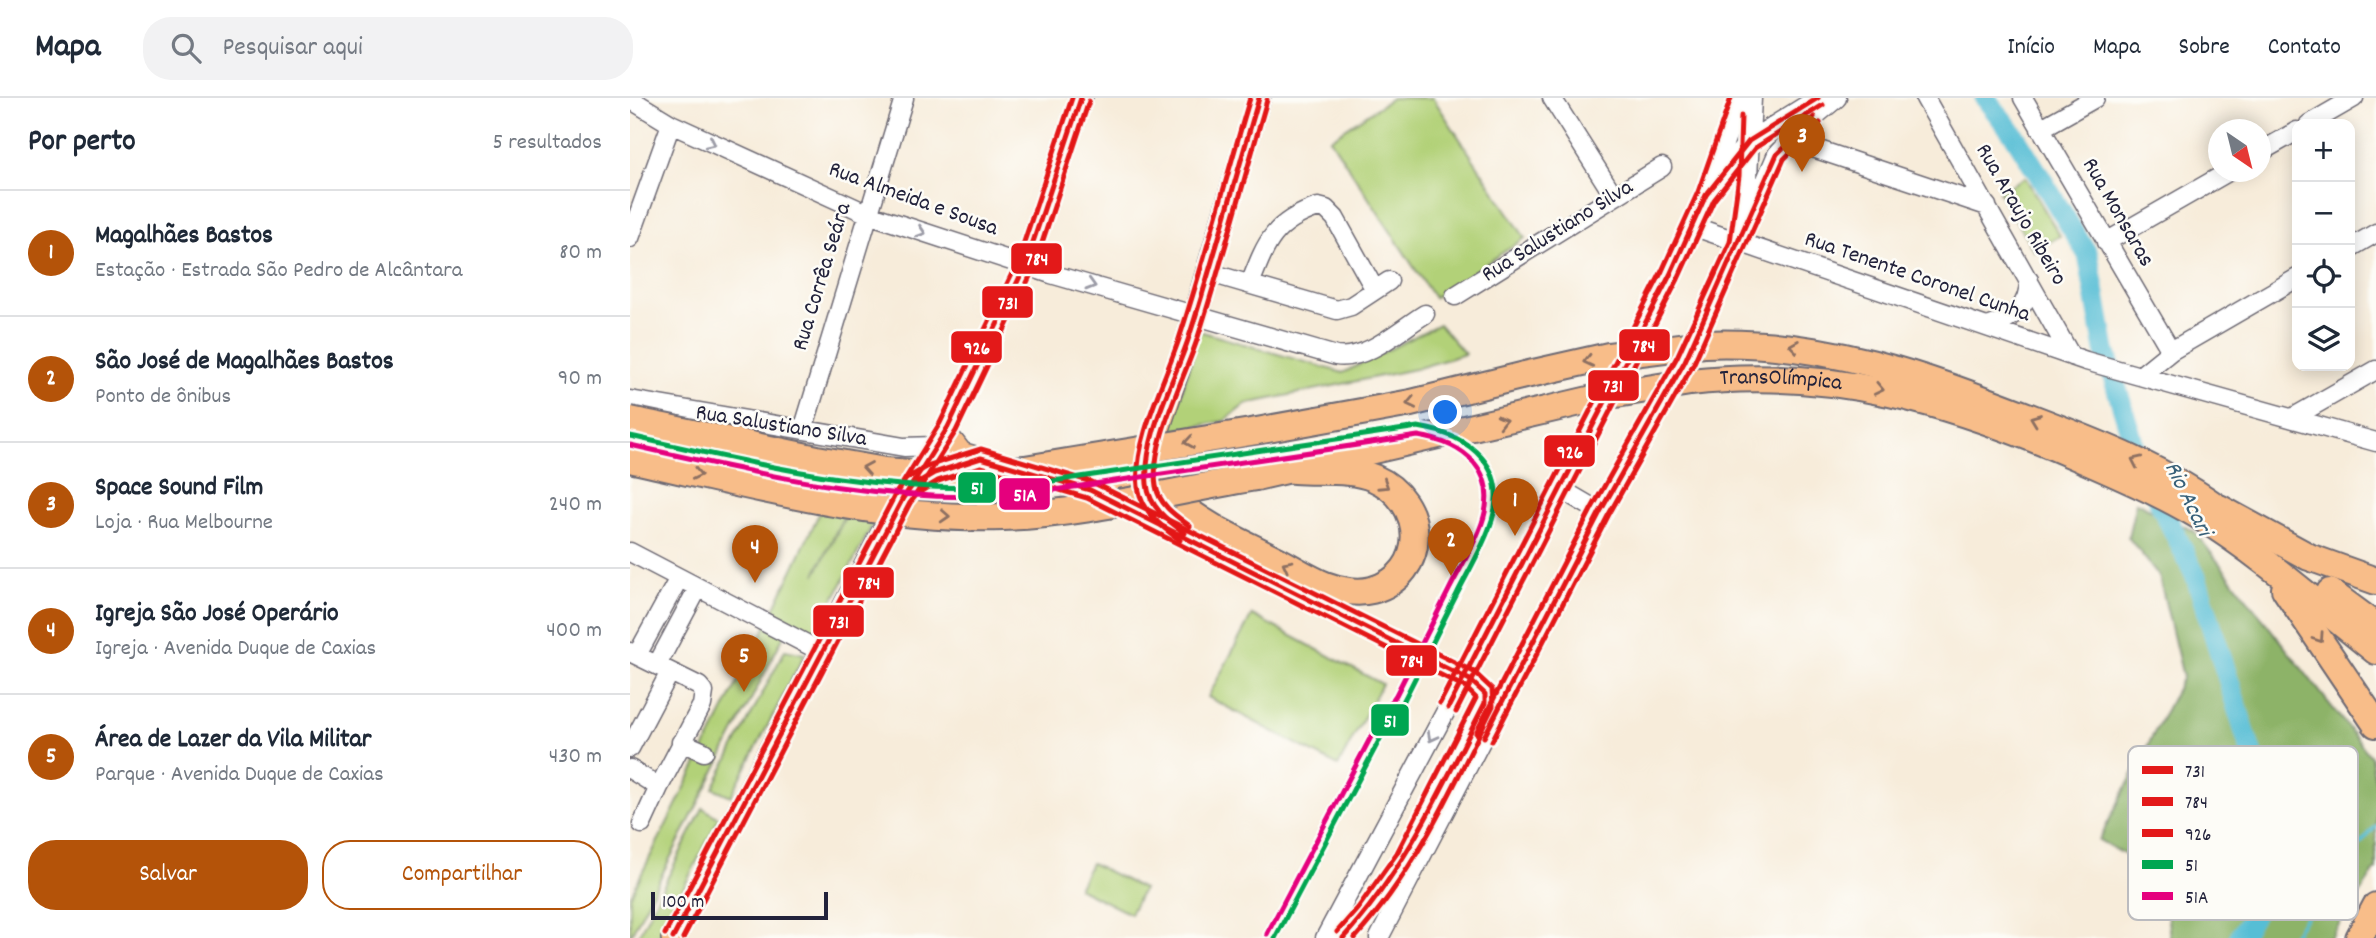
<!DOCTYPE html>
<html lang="pt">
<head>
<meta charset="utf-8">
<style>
	body { margin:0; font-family:Dekko,sans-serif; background:#f2f2f3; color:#1f2937 }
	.controls { position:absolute; right:21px; top:21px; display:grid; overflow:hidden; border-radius:14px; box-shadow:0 4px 18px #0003 }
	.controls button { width:63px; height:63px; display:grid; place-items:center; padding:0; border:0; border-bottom:2px solid #e0e1e3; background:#fff; color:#1f2937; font:35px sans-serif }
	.compass { position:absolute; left:1578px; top:21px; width:63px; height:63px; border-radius:50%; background:#fff; box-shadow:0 4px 18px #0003; rotate:145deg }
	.scale { position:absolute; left:21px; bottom:18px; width:177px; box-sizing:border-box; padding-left:7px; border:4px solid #22223b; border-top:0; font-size:19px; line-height:24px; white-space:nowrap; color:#22223b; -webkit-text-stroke:5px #fdfcf7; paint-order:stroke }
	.you { position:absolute; left:816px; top:315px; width:24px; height:24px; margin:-18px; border:5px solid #fff; border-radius:50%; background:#1a73e8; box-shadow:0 0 0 10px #1a73e833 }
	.badge { display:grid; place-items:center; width:46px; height:46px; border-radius:50%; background:#b45309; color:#fff; font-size:23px; font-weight:700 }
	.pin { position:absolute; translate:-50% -58px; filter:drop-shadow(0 2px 4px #0008) }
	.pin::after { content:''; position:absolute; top:37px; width:24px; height:21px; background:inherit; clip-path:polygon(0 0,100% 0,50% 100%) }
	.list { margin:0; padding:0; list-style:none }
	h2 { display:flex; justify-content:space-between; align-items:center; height:91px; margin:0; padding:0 28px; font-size:30px }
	h2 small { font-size:23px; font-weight:400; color:#747a83 }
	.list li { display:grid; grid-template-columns:46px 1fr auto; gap:21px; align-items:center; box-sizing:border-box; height:126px; padding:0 28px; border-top:2px solid #e0e1e3 }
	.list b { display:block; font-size:26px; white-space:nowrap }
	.list p { margin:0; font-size:23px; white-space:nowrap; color:#747a83 }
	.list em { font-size:23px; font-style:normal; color:#747a83 }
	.actions { display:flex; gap:14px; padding:21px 28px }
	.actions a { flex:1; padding:16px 0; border:2px solid #b45309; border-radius:28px; text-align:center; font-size:24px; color:#b45309 }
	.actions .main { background:#b45309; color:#fff }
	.icon { flex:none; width:38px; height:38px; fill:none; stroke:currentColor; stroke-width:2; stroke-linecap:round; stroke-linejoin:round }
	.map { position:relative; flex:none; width:1746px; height:840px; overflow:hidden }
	header { display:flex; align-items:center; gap:42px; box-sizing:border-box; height:98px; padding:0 35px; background:#fff; border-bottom:2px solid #e0e1e3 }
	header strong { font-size:33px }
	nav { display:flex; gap:38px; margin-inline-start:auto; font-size:24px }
	.search { width:490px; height:63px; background:#f2f2f3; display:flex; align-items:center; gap:18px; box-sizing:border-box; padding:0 24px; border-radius:28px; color:#747a83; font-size:26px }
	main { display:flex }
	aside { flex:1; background:#fff }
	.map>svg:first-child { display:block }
</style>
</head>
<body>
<header>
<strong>Mapa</strong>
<div class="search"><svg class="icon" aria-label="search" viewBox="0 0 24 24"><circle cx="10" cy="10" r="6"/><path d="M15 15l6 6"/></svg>Pesquisar aqui</div>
<nav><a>Início</a><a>Mapa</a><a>Sobre</a><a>Contato</a></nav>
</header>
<main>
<aside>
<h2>Por perto<small>5 resultados</small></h2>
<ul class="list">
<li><span class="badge">1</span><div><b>Magalhães Bastos</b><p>Estação · Estrada São Pedro de Alcântara</p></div><em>80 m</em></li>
<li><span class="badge">2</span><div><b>São José de Magalhães Bastos</b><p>Ponto de ônibus</p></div><em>90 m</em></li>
<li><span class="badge">3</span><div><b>Space Sound Film</b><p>Loja · Rua Melbourne</p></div><em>240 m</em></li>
<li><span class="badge">4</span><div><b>Igreja São José Operário</b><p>Igreja · Avenida Duque de Caxias</p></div><em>400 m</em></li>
<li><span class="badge">5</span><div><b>Área de Lazer da Vila Militar</b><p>Parque · Avenida Duque de Caxias</p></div><em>430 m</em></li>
</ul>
<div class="actions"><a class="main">Salvar</a><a>Compartilhar</a></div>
</aside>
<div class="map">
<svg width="1746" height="840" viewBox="0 0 1746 840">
	<rect width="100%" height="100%" fill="#fdfcf7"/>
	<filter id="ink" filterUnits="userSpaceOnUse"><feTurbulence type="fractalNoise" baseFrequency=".0143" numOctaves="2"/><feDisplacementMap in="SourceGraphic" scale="14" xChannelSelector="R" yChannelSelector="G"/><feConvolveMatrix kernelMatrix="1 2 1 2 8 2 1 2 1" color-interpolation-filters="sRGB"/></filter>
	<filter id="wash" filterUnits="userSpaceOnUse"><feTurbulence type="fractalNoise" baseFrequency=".00686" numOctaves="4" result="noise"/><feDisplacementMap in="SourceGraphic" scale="28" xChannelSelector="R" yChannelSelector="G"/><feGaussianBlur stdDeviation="1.57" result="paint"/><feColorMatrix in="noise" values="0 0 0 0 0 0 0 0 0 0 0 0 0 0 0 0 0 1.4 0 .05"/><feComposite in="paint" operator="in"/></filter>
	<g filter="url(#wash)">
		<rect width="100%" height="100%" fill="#f7ecda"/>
		<path fill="#b2d178" stroke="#6a7a5a" stroke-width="2" d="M762 0H803L895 140 804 200 700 41Z
			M1395 79 1430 138 1404 153 1369 94Z
			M809 226 835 256 785 271 616 306 594 323 541 333 569 233 713 275Z
			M193 407 217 411 185 477 219 412 247 418 181 545 155 535 0 839V799L138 524Z
			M622 517 752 586 708 668 578 599Z
			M155 552 175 556 101 698 83 690Z
			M73 710 89 720 28 840H7Z
			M461 765 513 791 500 816 448 790Z"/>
		<path fill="#8db368" stroke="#586a52" stroke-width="2" d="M1506 404 1564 433 1741 659 1746 689V771L1700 840H1540L1533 778 1469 742 1553 579 1529 478 1498 439Z"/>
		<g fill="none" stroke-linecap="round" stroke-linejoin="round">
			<path stroke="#57bed5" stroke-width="3.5" d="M1661 840 1713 766 1746 728"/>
			<path stroke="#57bed5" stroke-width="21" d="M1355 0 1385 38 1458 157 1475 252 1508 360 1566 479 1645 730C1645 779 1636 799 1609 840"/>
		</g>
	</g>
	<g filter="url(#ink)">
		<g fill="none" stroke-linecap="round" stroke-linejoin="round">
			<g stroke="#6d6973" stroke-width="21">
				<path id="minor" d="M922 0 984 98
					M1295 0 1441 258
					M1393 0 1541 253
					M0 1 41 26 238 116 421 176 706 258C737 263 770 231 795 216
					M1679 26 1724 0
					M1410 31 1465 0
					M1159 42 1357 108
					M1630 54 1667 33
					M1086 82 1119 43 1188 0
					M1118 124 1147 56 1173 28 1207 0
					M1062 128 1456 263 1746 344
					M0 140 41 26
					M1476 144 1598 74
					M1720 150 1746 135
					M577 174 707 212 721 208 759 183
					M620 186C636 145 643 124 688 109L696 111 705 120 745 192
					M825 198 1032 69
					M1358 229C1383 220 1399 210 1399 182
					M1510 278 1541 253 1667 180
					M0 302 274 349 304 348
					M1662 320 1746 272
					M173 332 274 0
					M929 390 970 414
					M485 405 670 495
					M0 454 190 553
					M0 554 69 588 74 594 72 607 29 689 0 671
					M7 557 49 480
					M27 567 68 490
					M51 644 74 654
					M0 650 40 574
					M12 726 29 689
					M695 840 850 549 929 390 1040 177 1076 97 1110 0
					M713 840 747 804 769 766
					M749 840 970 414 1055 263 1108 146 1118 79 1122 0"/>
			</g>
			<g stroke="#6d6973" stroke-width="26">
				<path id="major" d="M314 334 331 356 460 392 496 379 519 358 558 241 629 0
					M43 840 254 433 318 329 345 273 395 168 451 0"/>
			</g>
			<g stroke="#6d6973" stroke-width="30">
				<g id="highway">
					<path d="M1074 246C1193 241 1293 278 1402 320 1470 346 1538 372 1596 416"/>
					<path id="s1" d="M1060 284C1201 268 1322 304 1450 360 1490 378 1531 395 1569 418 1632 457 1688 507 1746 553"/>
					<path d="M627 333 781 305 895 277"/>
					<path d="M519 358C527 374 532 391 546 403 573 428 610 443 643 460 660 468 677 480 695 487 708 492 727 496 742 492 800 476 797 403 744 380 721 370 689 374 664 372"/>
					<path d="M626 379 912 313"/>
					<path d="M1589 410 1679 459 1746 483"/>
					<path d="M1655 491 1746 626"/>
					<path d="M1700 494 1746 528"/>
					<path d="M1729 840 1746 808"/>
				</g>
			</g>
			<use href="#minor" stroke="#fff" stroke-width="18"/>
			<use href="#major" stroke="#f8bd89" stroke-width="23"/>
			<use href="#highway" stroke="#f8bd89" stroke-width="26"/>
			<g stroke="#6d6973" stroke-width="21" stroke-linecap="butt">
				<path id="minor-bridge" d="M670 495 840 582 855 596V605L769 766"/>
			</g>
			<g stroke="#6d6973" stroke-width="30" stroke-linecap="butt">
				<path id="highway-bridge" d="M895 277 979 258 1074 246
					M912 313 980 297 1060 284
					M0 322 187 361 255 373 305 377 395 371 627 333
					M0 361C123 388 246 423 373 419 456 416 544 393 626 379"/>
			</g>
			<use href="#minor-bridge" stroke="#fff" stroke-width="18"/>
			<use href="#highway-bridge" stroke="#f8bd89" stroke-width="26"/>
			<g stroke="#fdfcf7" stroke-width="10">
				<path id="bus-1" d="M276 396 318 329 395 168 451 0
					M555 435C538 423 519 409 517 386 513 338 543 286 558 242 584 162 605 81 629 0
					M818 610 1040 177 1076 97 1119 43 1188 0
					M854 639 970 414 1055 263 1147 56 1184 19
					M43 840 273 400 282 388 304 375 351 360 460 392 840 582 855 596V605C813 687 776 771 713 840"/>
			</g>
			<g stroke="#fdfcf7" stroke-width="10">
				<path id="bus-2" d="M283 401 326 333 403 172 459 3
					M560 428C546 418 529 407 526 388 519 346 555 280 568 239 593 161 614 81 637 2
					M826 614 1048 181 1084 102 1125 50 1193 7
					M862 643 978 418 1063 267 1154 61 1190 25
					M53 840 280 405 288 395 308 383 351 369 457 400 835 589 846 600 767 755 728 810 707 834"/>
			</g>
			<g stroke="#fdfcf7" stroke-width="10">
				<path id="bus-3" d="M269 391 310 325 387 165 442 0
					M550 442C531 429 512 413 508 389 503 344 535 283 549 241 575 161 596 80 620 0
					M810 605 1032 173 1068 94 1101 0
					M846 635 962 410 1047 259 1100 144 1109 78 1111 18
					M35 836 266 395 276 381 300 367 351 351 462 384 844 574 862 591 863 608C823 689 786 773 725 840"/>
			</g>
			<g stroke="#fdfcf7" stroke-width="10">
				<path id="bus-4" d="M0 338C131 367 253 398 389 388L788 329C840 337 882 370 860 428 852 451 838 474 827 496 809 531 792 567 774 602L761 620 645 840"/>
			</g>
			<g stroke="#fdfcf7" stroke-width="10">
				<path id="bus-5" d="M0 347C130 376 256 407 390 397L788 338C834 345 870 373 852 425 844 448 830 470 819 492 801 527 784 562 766 597L753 616 637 836"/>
			</g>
			<use href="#bus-1" stroke="#e31919" stroke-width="5"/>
			<use href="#bus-2" stroke="#e31919" stroke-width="5"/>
			<use href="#bus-3" stroke="#e31919" stroke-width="5"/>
			<use href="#bus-4" stroke="#00a651" stroke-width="5"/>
			<use href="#bus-5" stroke="#e5007d" stroke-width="5"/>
		</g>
		<defs><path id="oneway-chevron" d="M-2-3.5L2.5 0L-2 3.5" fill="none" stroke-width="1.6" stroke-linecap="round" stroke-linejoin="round" transform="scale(1.75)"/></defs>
		<g stroke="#9c9ca7">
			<use href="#oneway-chevron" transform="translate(81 45) rotate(25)"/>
			<use href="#oneway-chevron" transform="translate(291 134) rotate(18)"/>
			<use href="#oneway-chevron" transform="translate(461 187) rotate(16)"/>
			<use href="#oneway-chevron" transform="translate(802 639) rotate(118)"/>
		</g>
		<g stroke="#8d7062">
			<use href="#oneway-chevron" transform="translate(1164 248) rotate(-172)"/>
			<use href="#oneway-chevron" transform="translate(958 263) rotate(167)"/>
			<use href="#oneway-chevron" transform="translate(1249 291) rotate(12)"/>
			<use href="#oneway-chevron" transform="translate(781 305) rotate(168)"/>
			<use href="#oneway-chevron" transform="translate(1405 321) rotate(-159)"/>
			<use href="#oneway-chevron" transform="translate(872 323) rotate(-14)"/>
			<use href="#oneway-chevron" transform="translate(559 344) rotate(171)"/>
			<use href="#oneway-chevron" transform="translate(1506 363) rotate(-155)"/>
			<use href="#oneway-chevron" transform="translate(237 370) rotate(-170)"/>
			<use href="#oneway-chevron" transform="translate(67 376) rotate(12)"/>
			<use href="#oneway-chevron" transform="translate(754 387) rotate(33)"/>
			<use href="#oneway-chevron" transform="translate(315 418) rotate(3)"/>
			<use href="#oneway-chevron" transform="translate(657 467) rotate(-152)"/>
			<use href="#oneway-chevron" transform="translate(1689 540) rotate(56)"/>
		</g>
	</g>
	<g text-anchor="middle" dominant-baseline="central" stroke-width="5" stroke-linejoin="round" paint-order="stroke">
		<g font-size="23" fill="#22223b" stroke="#fdfcf7">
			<text transform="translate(283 102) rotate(20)">Rua Almeida e Sousa</text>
			<text transform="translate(1487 115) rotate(60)">Rua Monsaras</text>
			<text transform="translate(1390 117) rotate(60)">Rua Araujo Ribeiro</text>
			<text transform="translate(928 134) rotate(-32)">Rua Salustiano Silva</text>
			<text transform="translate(193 179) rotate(-73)">Rua Corrêa Seára</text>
			<text transform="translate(1287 180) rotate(19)">Rua Tenente Coronel Cunha</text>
			<text stroke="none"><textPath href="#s1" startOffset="91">TransOlímpica</textPath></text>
			<text transform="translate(151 329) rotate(9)">Rua Salustiano Silva</text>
		</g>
		<g font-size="24" font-style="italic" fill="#376079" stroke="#fdfcf7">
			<text transform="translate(1557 401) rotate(64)">Rio Acari</text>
		</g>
	</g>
	<rect x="1498" y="648" width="230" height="174" rx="10" fill="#fdfcf7" stroke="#bbbbbf" stroke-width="2"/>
	<rect x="1512" y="668" width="31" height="8" fill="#e31919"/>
	<rect x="1512" y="699" width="31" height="9" fill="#e31919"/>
	<rect x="1512" y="731" width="31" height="8" fill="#e31919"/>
	<rect x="1512" y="762" width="31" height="9" fill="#00a651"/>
	<rect x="1512" y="794" width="31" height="8" fill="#e5007d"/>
	<g font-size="19" fill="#22223b">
		<text x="1555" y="679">731</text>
		<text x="1555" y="710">784</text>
		<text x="1555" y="742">926</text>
		<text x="1555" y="773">51</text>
		<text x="1555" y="805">51A</text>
	</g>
	<g stroke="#fdfcf7" stroke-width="2.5">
		<rect x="380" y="144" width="53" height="33" rx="7" fill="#e31919"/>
		<rect x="351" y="187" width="53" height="34" rx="7" fill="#e31919"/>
		<rect x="988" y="230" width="53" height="34" rx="7" fill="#e31919"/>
		<rect x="320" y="232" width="53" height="34" rx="7" fill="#e31919"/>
		<rect x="957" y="271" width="53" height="33" rx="7" fill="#e31919"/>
		<rect x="913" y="336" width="53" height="34" rx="7" fill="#e31919"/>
		<rect x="327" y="373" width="40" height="33" rx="7" fill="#00a651"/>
		<rect x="368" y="379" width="53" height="34" rx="7" fill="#e5007d"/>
		<rect x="212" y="468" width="53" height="33" rx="7" fill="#e31919"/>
		<rect x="182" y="506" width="53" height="34" rx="7" fill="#e31919"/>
		<rect x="755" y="546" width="53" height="33" rx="7" fill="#e31919"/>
		<rect x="740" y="605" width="40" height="34" rx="7" fill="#00a651"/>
	</g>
	<g font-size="19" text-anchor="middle" font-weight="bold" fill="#fff">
		<text x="407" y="167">784</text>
		<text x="378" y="211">731</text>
		<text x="1014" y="254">784</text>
		<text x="347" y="256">926</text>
		<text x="983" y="294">731</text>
		<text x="940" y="360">926</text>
		<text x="347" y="396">51</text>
		<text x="395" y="403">51A</text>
		<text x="239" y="491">784</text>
		<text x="209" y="530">731</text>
		<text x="782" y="569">784</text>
		<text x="760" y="629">51</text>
	</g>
</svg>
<div class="controls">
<button>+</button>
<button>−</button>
<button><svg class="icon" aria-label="locate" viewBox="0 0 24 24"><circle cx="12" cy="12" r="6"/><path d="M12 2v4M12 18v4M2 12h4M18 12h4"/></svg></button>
<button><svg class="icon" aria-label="layers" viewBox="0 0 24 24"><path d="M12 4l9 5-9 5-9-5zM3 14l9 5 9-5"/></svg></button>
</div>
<svg class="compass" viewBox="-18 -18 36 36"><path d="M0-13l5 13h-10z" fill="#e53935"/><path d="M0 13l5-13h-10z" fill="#747a83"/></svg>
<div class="scale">100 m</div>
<div class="you"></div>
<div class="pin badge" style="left:885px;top:438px">1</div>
<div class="pin badge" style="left:821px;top:478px">2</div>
<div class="pin badge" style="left:1172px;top:74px">3</div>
<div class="pin badge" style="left:125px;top:485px">4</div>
<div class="pin badge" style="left:114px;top:594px">5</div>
</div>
</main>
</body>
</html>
